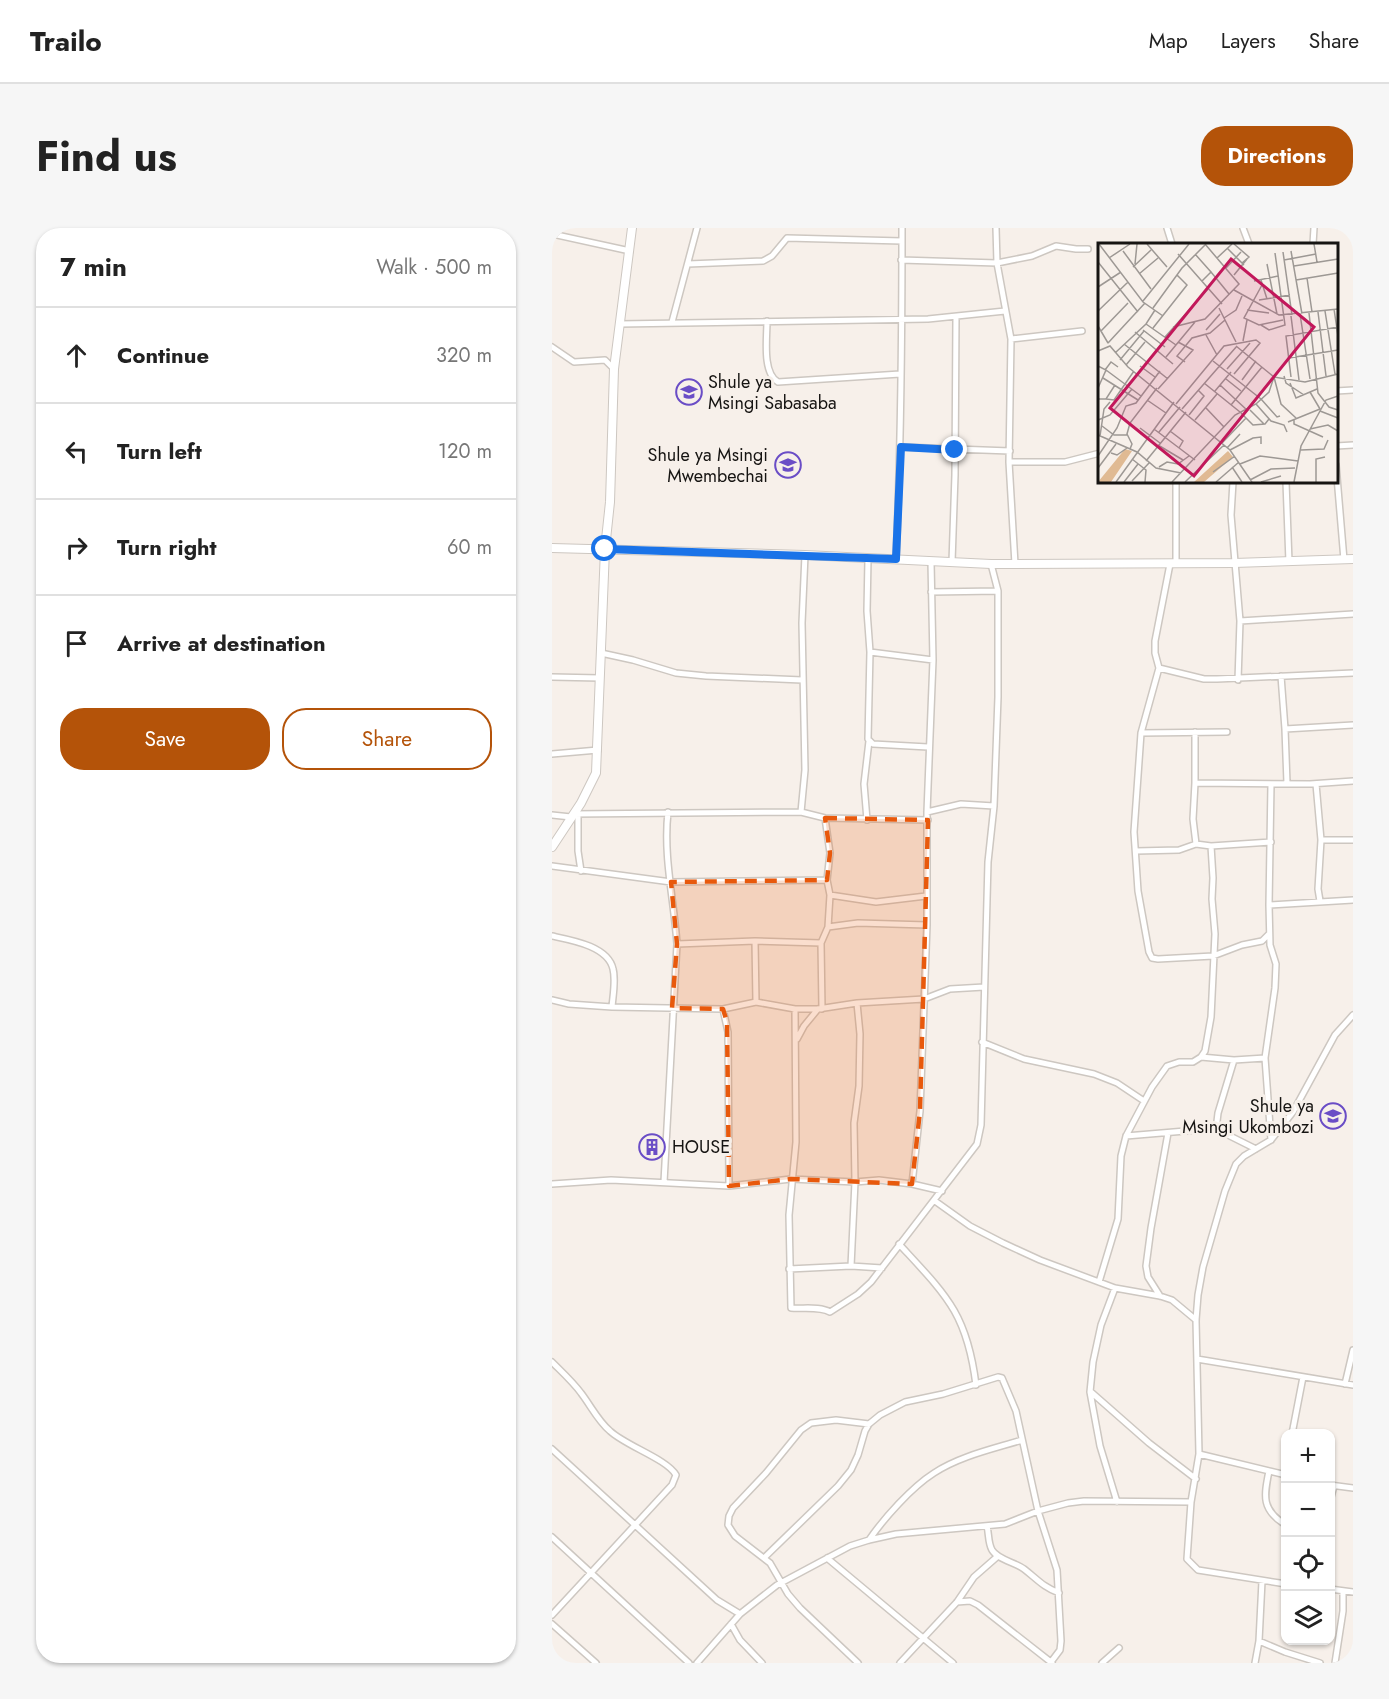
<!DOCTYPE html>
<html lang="en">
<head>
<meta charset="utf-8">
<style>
	body { margin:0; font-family:Jost,sans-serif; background:#f6f6f6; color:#222 }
	.controls { position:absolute; right:18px; bottom:18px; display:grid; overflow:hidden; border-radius:12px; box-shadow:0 2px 4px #0004 }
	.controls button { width:54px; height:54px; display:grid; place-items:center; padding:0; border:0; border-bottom:2px solid #e0e0e0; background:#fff; color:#222; font:30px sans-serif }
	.stop { position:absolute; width:18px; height:18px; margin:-14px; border:4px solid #1a73e8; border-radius:50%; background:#fff }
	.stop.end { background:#1a73e8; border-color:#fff; box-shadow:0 2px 6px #0008 }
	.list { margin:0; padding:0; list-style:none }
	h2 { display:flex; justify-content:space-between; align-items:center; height:78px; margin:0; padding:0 24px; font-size:26px }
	h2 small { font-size:20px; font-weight:400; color:#767676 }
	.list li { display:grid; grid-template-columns:39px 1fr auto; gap:18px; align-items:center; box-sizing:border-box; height:96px; padding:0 24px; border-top:2px solid #e0e0e0 }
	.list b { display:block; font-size:22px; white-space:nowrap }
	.list em { font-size:20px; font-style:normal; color:#767676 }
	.actions { display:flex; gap:12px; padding:18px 24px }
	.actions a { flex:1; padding:14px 0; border:2px solid #b45309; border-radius:24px; text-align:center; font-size:21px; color:#b45309 }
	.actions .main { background:#b45309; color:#fff }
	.icon { flex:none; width:33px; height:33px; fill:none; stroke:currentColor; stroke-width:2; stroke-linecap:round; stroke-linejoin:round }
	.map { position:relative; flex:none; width:801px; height:1435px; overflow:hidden; border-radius:24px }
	header { display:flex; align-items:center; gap:36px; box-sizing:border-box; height:84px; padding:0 30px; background:#fff; border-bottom:2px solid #e0e0e0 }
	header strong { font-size:28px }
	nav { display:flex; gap:33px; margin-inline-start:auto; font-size:21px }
	.intro { display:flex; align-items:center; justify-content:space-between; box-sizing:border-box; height:144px; padding:0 36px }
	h1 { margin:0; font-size:42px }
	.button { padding:15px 27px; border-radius:24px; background:#b45309; color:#fff; font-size:21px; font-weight:700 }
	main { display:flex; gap:36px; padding:0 36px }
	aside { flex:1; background:#fff; border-radius:24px; box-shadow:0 2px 4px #0004 }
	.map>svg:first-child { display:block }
</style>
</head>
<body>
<header>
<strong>Trailo</strong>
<nav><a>Map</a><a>Layers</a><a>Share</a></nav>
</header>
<div class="intro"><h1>Find us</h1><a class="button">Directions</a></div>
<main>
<aside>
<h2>7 min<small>Walk · 500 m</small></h2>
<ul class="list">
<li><svg class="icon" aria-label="ahead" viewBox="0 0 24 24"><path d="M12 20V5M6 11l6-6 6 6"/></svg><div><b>Continue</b></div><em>320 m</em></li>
<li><svg class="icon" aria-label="left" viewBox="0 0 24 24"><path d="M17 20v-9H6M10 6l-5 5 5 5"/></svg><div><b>Turn left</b></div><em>120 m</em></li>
<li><svg class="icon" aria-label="right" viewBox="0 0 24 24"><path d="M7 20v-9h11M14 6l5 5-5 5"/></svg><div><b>Turn right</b></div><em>60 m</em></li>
<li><svg class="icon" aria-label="arrive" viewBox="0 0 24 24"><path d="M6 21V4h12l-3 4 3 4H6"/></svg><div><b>Arrive at destination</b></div></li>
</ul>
<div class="actions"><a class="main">Save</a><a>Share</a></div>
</aside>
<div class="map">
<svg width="801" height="1435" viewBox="0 0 801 1435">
	<rect width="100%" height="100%" fill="#f7f0ea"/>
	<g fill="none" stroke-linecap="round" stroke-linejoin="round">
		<g stroke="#cdc7c1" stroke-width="8">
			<path id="street" d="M444 0 445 35 459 111 457 234 463 336
				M615 0 620 16
				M691 0 697 16
				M0 6 78 23
				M761 16 762 0
				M349 32 445 35 480 28 504 18 524 21H536
				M136 36 211 33 220 28 235 10 350 13
				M215 93C215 110 210 145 226 154L348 146
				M120 94 145 0
				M67 96 376 91 453 83
				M459 111 530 103
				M0 119 22 134 53 132 62 141
				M784 163 801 162
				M784 218 801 217
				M349 219 458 223
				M457 234H513L548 225
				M784 237 792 332
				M624 254V336
				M681 254 679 287 688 393 686 452
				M734 254 737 334
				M316 331 315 383 318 424 316 511 321 516 376 519
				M344 331C349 221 350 110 350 0
				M400 334 403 247 404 89
				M618 336 603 413V425L607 440 589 505 582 604 586 663 597 724 600 730 606 731 661 728 690 717 710 713 717 706
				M379 364 446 363
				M688 393 801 386
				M318 424 381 432
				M49 425 81 432 124 445 154 448 250 452
				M607 440 652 451H665L801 445
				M729 448 733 501 735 555
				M0 449 48 450
				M733 501 801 497
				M643 504V555L641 591 644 616
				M589 505 675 504
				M0 526 46 522
				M643 555 758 556 801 553
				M764 556 769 612 766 661 768 673
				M249 584 253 542 250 395 253 327
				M375 584 409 576 442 578
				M21 586 249 584 273 590 376 592
				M26 586V623L29 643
				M0 587 19 589
				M315 592 312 556 317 513
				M769 612H801
				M659 618 719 614
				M0 638 119 654 275 652
				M278 667 324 674 374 668
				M717 677 801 672
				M276 699 306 695 375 697
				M0 708C19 712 56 718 61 741 64 752 61 767 60 779
				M203 713 204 774
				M125 716 203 713 269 715
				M0 772 17 776 60 779 171 781 204 774 243 781H266L305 775 372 771 398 761 432 759
				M171 781 176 804 177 958
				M243 781 244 914 237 987 239 1080C251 1081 268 1078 278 1084L306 1066 319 1054 425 916 429 897 436 634 442 578 446 469V363L439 336
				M270 781 269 715 276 699 278 667 275 652 278 625 273 590
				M245 811 252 798 266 781
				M430 814 472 831 542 846 565 855 592 873
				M649 829 682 832 713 830
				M664 902 666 885 682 832
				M574 908 657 901 674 906 704 921
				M719 912 713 830 723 760 724 736 718 717 717 677 719 556
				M112 954 125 716C122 672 111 628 116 584
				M0 956 59 952 177 958 239 951 303 954 327 952 360 956 390 963
				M360 956 368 883 375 697V584L381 432 379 334
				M383 973 418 998 451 1015 488 1032 563 1060 608 1068 620 1072 644 1092
				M347 1016C394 1067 415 1085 424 1157
				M299 1038 303 954 302 895 307 858 308 806 305 775
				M237 1041 299 1038 330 1040
				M547 1054 566 991 569 928 574 908 600 859 615 838 627 834H641L649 829 653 823 659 789 663 706 660 671 661 650 659 618 644 616 627 622 584 623
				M563 1060 549 1097 541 1134 538 1164 548 1218 565 1274
				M608 1068 596 1049 594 1038 599 1000 616 905
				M645 1131 801 1157
				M0 1134C10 1144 21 1154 29 1165 39 1178 46 1193 58 1203 74 1218 115 1231 124 1247L120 1257 0 1387
				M793 1156 801 1122
				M539 1164 597 1215 644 1251
				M740 1206 751 1149
				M0 1221 165 1372 188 1386
				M647 1226 734 1247
				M717 1243C712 1268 709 1282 734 1297
				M778 1257 801 1260
				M778 1273 782 1258
				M435 1298C437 1306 436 1315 440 1322 446 1332 463 1334 472 1341 485 1351 491 1359 507 1365
				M0 1309 137 1435
				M317 1312C332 1290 360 1259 382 1245 408 1228 441 1221 470 1212
				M212 1330 286 1258 299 1242 306 1227 313 1203 317 1196 328 1187 353 1174 391 1166 446 1149 450 1150 464 1183 486 1283 505 1342 509 1413 508 1422 499 1434
				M275 1330 401 1435
				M734 1356 646 1342 635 1331 639 1274 647 1226 644 1092 646 1067 651 1039 673 963 684 936 692 928 719 912 741 884 783 807 801 787
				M778 1361 801 1364
				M405 1374 418 1373 426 1377 500 1435
				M0 1396 44 1435
				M179 1396 188 1412 210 1435
				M707 1413 733 1424 768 1435
				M145 1435 188 1386 225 1357 298 1318 317 1312 344 1306 453 1296 486 1283 516 1275 532 1273 639 1274
				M306 1435 248 1380 236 1366 218 1335 183 1308 176 1297 177 1288 181 1280 214 1245 249 1202 259 1195 284 1192 317 1196
				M348 1435 405 1374 422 1349 446 1328
				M550 1435 567 1420
				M703 1435 707 1413 710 1353
				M783 1435 791 1383V1363"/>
		</g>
		<g stroke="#cdc7c1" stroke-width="10">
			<path id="secondary" d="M0 320 253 327 439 336 682 335 801 331
				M0 619 29 575 44 545 53 321 58 274 62 141 80 0"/>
		</g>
		<use href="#street" stroke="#fff" stroke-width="5"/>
		<use href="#secondary" stroke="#fff" stroke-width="8"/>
	</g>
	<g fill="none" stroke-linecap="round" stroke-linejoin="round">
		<path stroke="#1a73e8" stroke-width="8" d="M53 321 344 331 349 219 403 222"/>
	</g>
	<path fill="#e8590c" fill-opacity="0.2" stroke="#e8590c" stroke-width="4.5" stroke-dasharray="12 8" stroke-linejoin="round" d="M273 590 376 592 368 883 360 956 239 951 177 958 175 794 171 781 120 780 125 716 119 654 275 652 278 625Z"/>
	<defs>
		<g id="school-ring" transform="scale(1.35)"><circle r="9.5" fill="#f7f0ea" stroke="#6a4dc6" stroke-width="1.5"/><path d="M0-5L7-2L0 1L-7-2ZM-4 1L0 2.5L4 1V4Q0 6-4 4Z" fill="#6a4dc6"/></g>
		<g id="building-ring" transform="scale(1.35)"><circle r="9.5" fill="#f7f0ea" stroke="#6a4dc6" stroke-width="1.5"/><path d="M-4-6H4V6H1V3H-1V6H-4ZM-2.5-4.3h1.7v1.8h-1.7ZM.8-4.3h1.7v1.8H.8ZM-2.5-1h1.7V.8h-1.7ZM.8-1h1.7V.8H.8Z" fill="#6a4dc6"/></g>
	</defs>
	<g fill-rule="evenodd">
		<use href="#school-ring" x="137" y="164"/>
		<use href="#school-ring" x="236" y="237"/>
		<use href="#school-ring" x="781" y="888"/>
		<use href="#building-ring" x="100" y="919"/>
	</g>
	<g text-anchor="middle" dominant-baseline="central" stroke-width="6" stroke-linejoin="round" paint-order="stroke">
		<g font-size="18" fill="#161412" stroke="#f7f0ea" text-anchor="start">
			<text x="156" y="154">Shule ya<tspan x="156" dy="21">Msingi Sabasaba</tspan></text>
			<text x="216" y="227" text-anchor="end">Shule ya Msingi<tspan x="216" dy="21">Mwembechai</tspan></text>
			<text x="762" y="878" text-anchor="end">Shule ya<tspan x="762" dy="21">Msingi Ukombozi</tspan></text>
			<text x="120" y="919">HOUSE</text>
		</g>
	</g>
	<g transform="translate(546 15)">
		<rect width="240" height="240" fill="#f7f0ea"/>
		<path d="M27 206 34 208 13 239H0ZM130 208 135 214 106 239H96Z" fill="#e0ba93"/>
		<path fill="none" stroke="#9d9894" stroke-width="1.5" d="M1 1 45 59 65 73M49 1 69 24M136 1 151 14 144 20M216 1 219 19M129 5 146 22M25 8 53 46M193 8 204 71M185 9 194 72M80 11 124 61M97 11 113 29 104 38M11 15 32 1M119 15 134 1M186 17 218 11M0 19 40 69M37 21 39 1M169 21 179 71M196 23 240 16M35 24 53 7M128 25 143 9M113 29 131 51M41 31 60 15M136 32 149 16M209 35 214 69M163 37 169 56M198 37 240 30M156 38 180 33M164 42 146 75 161 82 185 77M0 44 23 29M136 47 181 72 240 66M161 57 192 52M45 58 91 1M55 65 84 25 107 2M121 65 138 99M236 66 240 93M149 67 171 70M0 68 30 39M227 68 237 131M220 69 228 133M211 70 220 150 231 164 240 167M202 71 212 136M193 73 201 137M126 75 138 67 144 53M48 81 78 102M163 82 171 87 187 82 177 10M0 83 10 100M75 84 107 76 141 41 107 1M55 85 89 42 79 32M45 87 67 104M108 87 122 71M3 88 30 60M37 89 75 121M108 92 119 112M67 94 110 46M145 98 149 77M10 100 47 60M26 101 70 136M138 103 176 134M0 108 12 103 30 124 132 207 154 239M17 110 48 81 57 67M68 114 97 79M191 115 240 107M22 117 46 88M115 118 163 156M87 119 79 113 94 95 112 90 127 77M28 122 47 99M0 123 8 127 0 145M42 123 57 134M129 126 152 100M7 127 13 119 20 124M8 127 43 153M186 133 188 140 206 152M176 134 183 161 198 175M193 134 188 93 240 84M5 135 40 157M128 136 143 148M144 137 158 118M106 140 142 169M192 140 198 155 219 146M122 142 150 168M60 146 95 107 80 99M117 148 133 129M212 149 222 166M0 156H8L17 142M8 156 16 157 36 128M163 156 179 174 182 173M49 157 68 170M78 161 126 103 158 97 162 100 136 131M158 161 173 178 186 182 189 189M133 162 164 124M108 165 126 184M84 166 139 103M152 167 166 181M222 168 240 175M143 170 155 182 167 181 171 176M91 172 106 153 100 147M0 177 12 172 34 146M97 177 119 151M196 177V181L225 194M190 179 222 166M4 183 16 192H29M42 185 62 200M56 186 97 217M212 186 230 182 240 188M72 188 85 198 81 205M61 189 82 164M0 192 39 209 58 225 83 230M2 193 6 166 12 159M124 200 148 175M60 202 85 217M129 205 142 191M32 206 34 201 29 191 32 180 59 145M132 207 155 195 163 194V201M203 207 226 206 230 197M13 210 19 212 29 205M0 213 19 185 28 163 38 160 62 128M34 216 48 227 47 239M48 218 88 169M142 221 162 213 200 218M61 224 69 219 80 221 91 213M134 224 144 239M0 225 18 201M115 229 137 213M152 237 173 226 197 225M34 238 51 220M18 239 76 159M26 239 40 221M74 239 137 172 158 161 171 149 176 134 207 139 240 131M87 239 126 202M118 239 141 219M163 239 183 233M196 239 203 203 228 157 240 153M218 239V216L227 214"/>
		<path fill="#c2185b" fill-opacity="0.15" stroke="#c2185b" stroke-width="3" d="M133 16 216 84 96 233 12 165Z"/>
		<rect width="240" height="240" fill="none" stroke="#161412" stroke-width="3"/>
	</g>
</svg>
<div class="controls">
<button>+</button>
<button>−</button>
<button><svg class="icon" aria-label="locate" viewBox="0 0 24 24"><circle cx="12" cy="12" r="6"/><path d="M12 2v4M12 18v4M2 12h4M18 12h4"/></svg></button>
<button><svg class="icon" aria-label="layers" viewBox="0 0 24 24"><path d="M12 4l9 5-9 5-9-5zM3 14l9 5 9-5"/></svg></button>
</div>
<div class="stop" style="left:53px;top:321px"></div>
<div class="stop end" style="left:403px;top:222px"></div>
</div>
</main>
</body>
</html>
